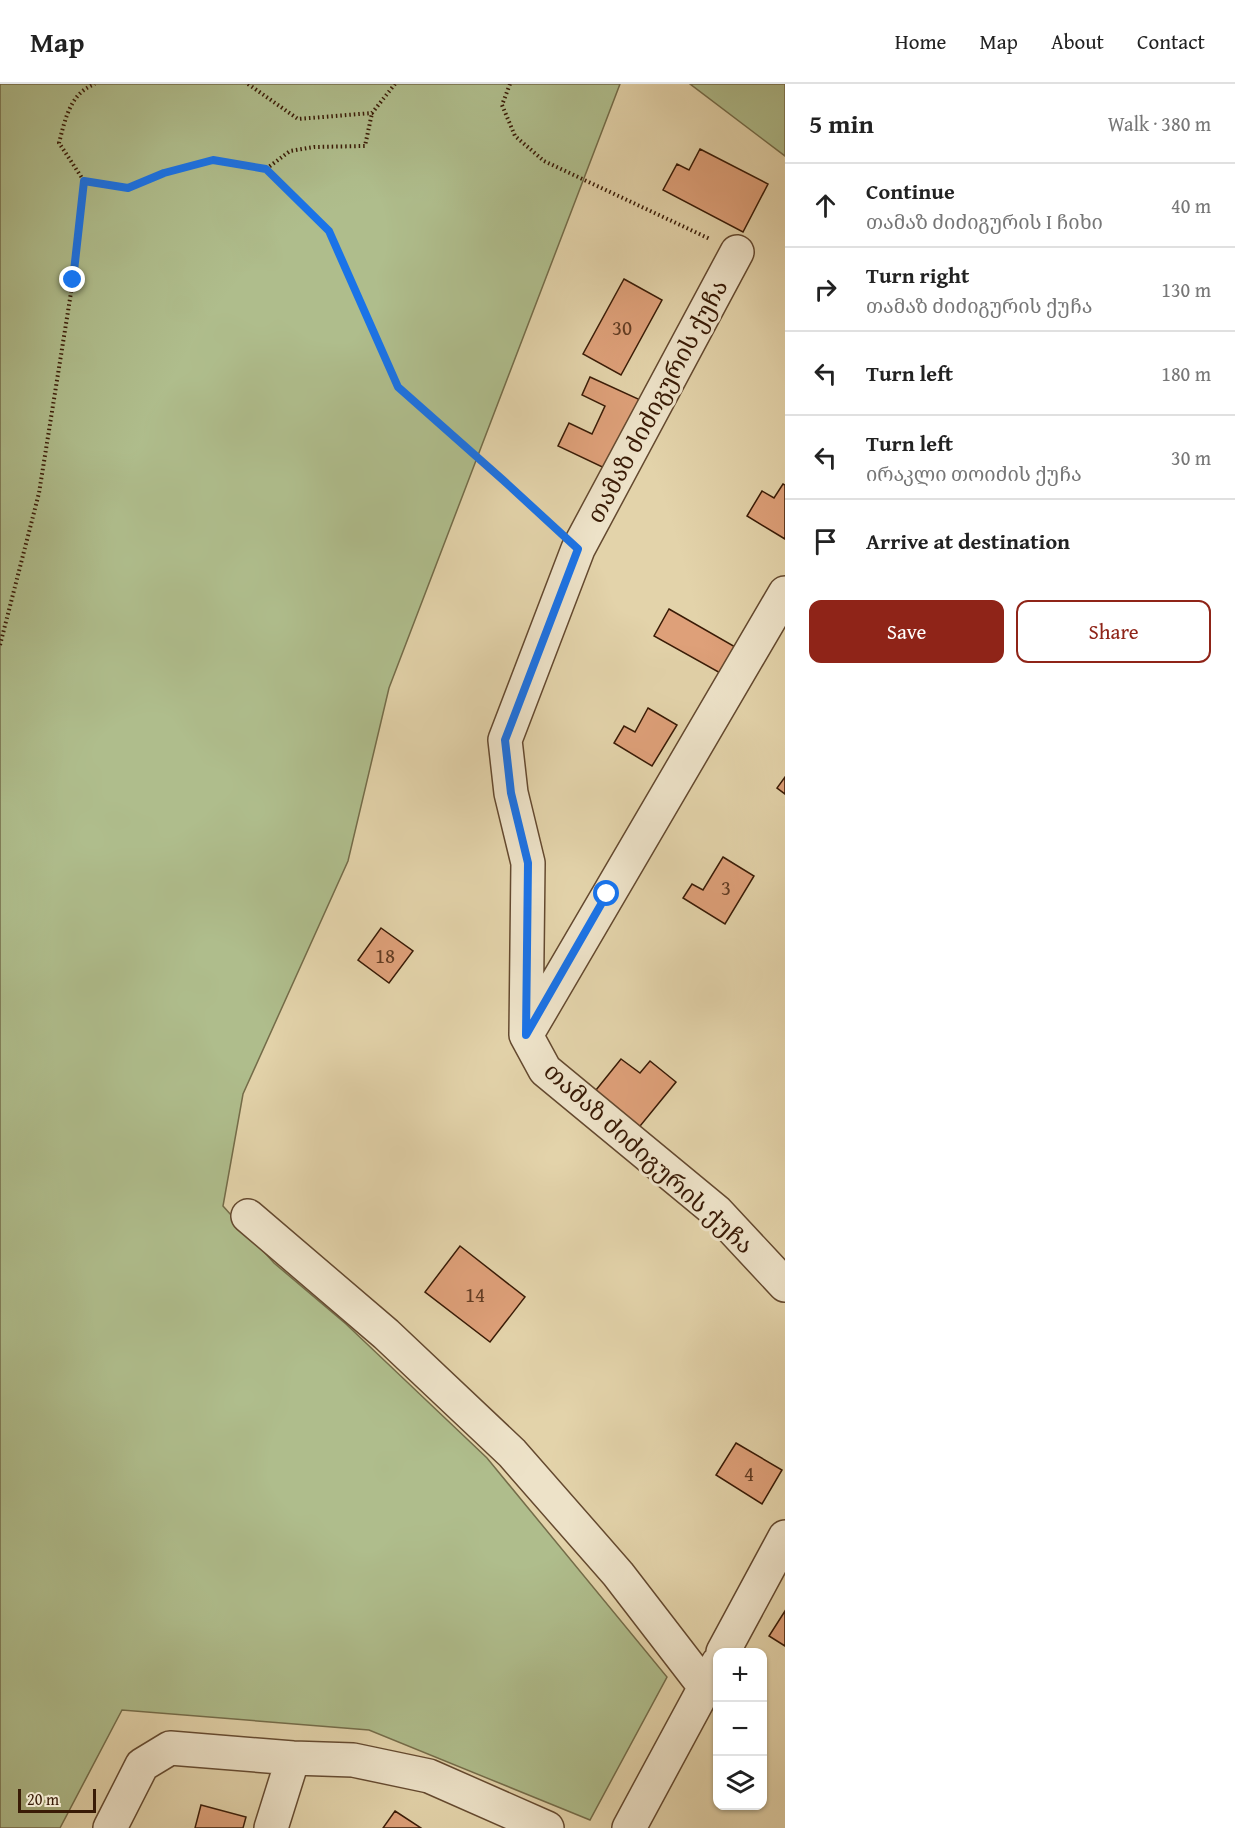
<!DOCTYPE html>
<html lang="en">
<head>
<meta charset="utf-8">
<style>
	body { margin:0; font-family:"Gentium Book Plus","Noto Serif Georgian",serif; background:#f6f6f6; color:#222 }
	.controls { position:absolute; right:18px; bottom:18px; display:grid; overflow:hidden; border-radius:12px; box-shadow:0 2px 4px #0004 }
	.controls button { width:54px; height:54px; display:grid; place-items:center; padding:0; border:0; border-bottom:2px solid #e0e0e0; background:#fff; color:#222; font:30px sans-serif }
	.scale { position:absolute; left:18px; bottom:15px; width:78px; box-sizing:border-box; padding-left:6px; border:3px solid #391b06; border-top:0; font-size:16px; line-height:21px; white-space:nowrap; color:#391b06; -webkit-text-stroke:4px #ede2c8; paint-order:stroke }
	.stop { position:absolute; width:18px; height:18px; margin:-14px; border:4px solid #1a73e8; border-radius:50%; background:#fff }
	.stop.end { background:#1a73e8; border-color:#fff; box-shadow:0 2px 6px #0008 }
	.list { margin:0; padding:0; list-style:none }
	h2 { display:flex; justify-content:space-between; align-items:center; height:78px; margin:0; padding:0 24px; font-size:26px }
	h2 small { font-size:20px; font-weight:400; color:#767676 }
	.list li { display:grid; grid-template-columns:39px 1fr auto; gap:18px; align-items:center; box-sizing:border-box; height:84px; padding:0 24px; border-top:2px solid #e0e0e0 }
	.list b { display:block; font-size:22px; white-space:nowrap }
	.list p { margin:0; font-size:20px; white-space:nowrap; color:#767676 }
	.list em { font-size:20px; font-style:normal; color:#767676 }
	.actions { display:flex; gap:12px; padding:18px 24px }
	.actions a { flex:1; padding:14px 0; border:2px solid #8f2418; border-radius:12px; text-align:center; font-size:21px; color:#8f2418 }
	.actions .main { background:#8f2418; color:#fff }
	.icon { flex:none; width:33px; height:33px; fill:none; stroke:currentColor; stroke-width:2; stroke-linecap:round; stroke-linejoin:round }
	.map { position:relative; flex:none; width:785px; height:1744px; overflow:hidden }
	header { display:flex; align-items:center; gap:36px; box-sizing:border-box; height:84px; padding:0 30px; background:#fff; border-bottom:2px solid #e0e0e0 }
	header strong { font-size:28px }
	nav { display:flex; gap:33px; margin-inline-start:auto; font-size:21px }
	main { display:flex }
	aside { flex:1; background:#fff }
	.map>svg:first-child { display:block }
</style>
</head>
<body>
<header>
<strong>Map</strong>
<nav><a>Home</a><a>Map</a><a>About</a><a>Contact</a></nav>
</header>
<main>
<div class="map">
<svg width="785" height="1744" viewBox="0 0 785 1744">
	<rect width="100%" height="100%" fill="#e3d3aa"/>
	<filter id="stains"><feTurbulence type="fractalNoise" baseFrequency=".00333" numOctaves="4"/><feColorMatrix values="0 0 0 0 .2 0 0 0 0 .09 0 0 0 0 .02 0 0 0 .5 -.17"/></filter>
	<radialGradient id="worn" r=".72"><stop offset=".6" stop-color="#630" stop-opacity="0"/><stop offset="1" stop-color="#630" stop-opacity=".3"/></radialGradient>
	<path fill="#afbd8c" stroke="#746c49" stroke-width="1.5" d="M0 0H620L389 604 348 777 243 1010 223 1122 274 1179 346 1240 487 1374 667 1593 590 1736 369 1646 122 1626 60 1744H0Z
		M690 0H785V72Z"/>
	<path fill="#dea079" stroke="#391b06" stroke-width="1.5" d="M700 65 768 100 743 148 663 106 677 80 689 86Z
		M624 195 662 216 621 291 583 270Z
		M590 293 647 319 615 389 558 362 569 339 592 350 605 322 582 311Z
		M783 400 785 401V455L747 432 762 407 774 414Z
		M669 525 737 564 722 590 654 552Z
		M648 624 677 641 652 682 614 659 624 642 635 648Z
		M785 693V710L777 704Z
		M723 773 754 792 725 840 683 814 692 800 703 806Z
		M381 844 413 867 389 899 358 876Z
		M621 975 640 989 650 977 676 998 636 1047 592 1011Z
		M460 1162 525 1213 490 1258 425 1208Z
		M736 1359 782 1386 762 1420 716 1391Z
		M785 1527V1562L769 1552Z
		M201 1721 246 1733 243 1744H195Z
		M395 1727 421 1744H383Z"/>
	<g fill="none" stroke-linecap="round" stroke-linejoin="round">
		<g stroke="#64492f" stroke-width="36">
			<path id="minor" d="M737 168 578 465 505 656 511 709 528 779 526 951 545 986 717 1128 785 1201
				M527 950 785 509
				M248 1132 386 1250 512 1369 618 1490 705 1603
				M723 1568 785 1453
				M110 1744 142 1681 170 1664 293 1674 353 1676 429 1692 547 1744
				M271 1744 293 1674
				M629 1744 718 1579"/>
		</g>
		<path stroke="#391b06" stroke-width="4" stroke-dasharray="1.5 3" stroke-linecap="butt" d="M248 0 298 35 372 29 395 0
			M510 0 502 21 515 52 544 77 710 155
			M266 85 290 67 314 63 365 62 372 29
			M84 97 128 104 164 89 213 76 266 85 329 147 398 303 556 445
			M0 561 39 409 73 196 84 97 59 59C65 36 70 9 95 0"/>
		<use href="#minor" stroke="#ede2c8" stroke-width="33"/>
	</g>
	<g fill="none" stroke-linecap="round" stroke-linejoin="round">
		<path stroke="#1a73e8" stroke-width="8" d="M73 196 84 97 128 104 164 89 213 76 266 85 329 147 398 303 503 396 578 465 505 656 511 709 528 779 526 951 607 810"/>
	</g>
	<g text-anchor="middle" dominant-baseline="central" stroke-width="6" stroke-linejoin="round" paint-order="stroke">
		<g font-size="21" fill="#623c23">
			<text x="622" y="243">30</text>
			<text x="726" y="803">3</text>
			<text x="385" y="871">18</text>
			<text x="475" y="1210">14</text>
			<text x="749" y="1389">4</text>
		</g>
		<g font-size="24" fill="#391b06" stroke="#ede2c8">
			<text transform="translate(657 317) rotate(-62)">თამაზ ძიძიგურის ქუჩა</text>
			<text transform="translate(649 1074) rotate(42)">თამაზ ძიძიგურის ქუჩა</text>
		</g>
	</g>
	<rect width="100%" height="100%" filter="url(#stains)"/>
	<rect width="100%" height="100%" fill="url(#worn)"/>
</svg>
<div class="controls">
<button>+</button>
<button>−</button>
<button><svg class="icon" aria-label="layers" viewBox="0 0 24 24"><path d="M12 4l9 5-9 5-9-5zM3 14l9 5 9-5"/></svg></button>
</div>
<div class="scale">20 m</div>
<div class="stop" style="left:607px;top:810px"></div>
<div class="stop end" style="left:73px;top:196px"></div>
</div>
<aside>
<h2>5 min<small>Walk · 380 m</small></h2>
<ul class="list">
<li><svg class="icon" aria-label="ahead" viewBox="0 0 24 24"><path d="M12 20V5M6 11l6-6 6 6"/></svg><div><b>Continue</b><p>თამაზ ძიძიგურის I ჩიხი</p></div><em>40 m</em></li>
<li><svg class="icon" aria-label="right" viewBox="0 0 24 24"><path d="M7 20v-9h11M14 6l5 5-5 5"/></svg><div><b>Turn right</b><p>თამაზ ძიძიგურის ქუჩა</p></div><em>130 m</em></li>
<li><svg class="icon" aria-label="left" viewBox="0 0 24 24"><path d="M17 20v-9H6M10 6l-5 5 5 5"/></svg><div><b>Turn left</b></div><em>180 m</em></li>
<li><svg class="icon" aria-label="left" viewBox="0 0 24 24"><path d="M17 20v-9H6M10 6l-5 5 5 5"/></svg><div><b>Turn left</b><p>ირაკლი თოიძის ქუჩა</p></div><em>30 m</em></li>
<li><svg class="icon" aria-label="arrive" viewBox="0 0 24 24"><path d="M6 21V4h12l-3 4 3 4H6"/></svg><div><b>Arrive at destination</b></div></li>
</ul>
<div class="actions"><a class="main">Save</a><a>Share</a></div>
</aside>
</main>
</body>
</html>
